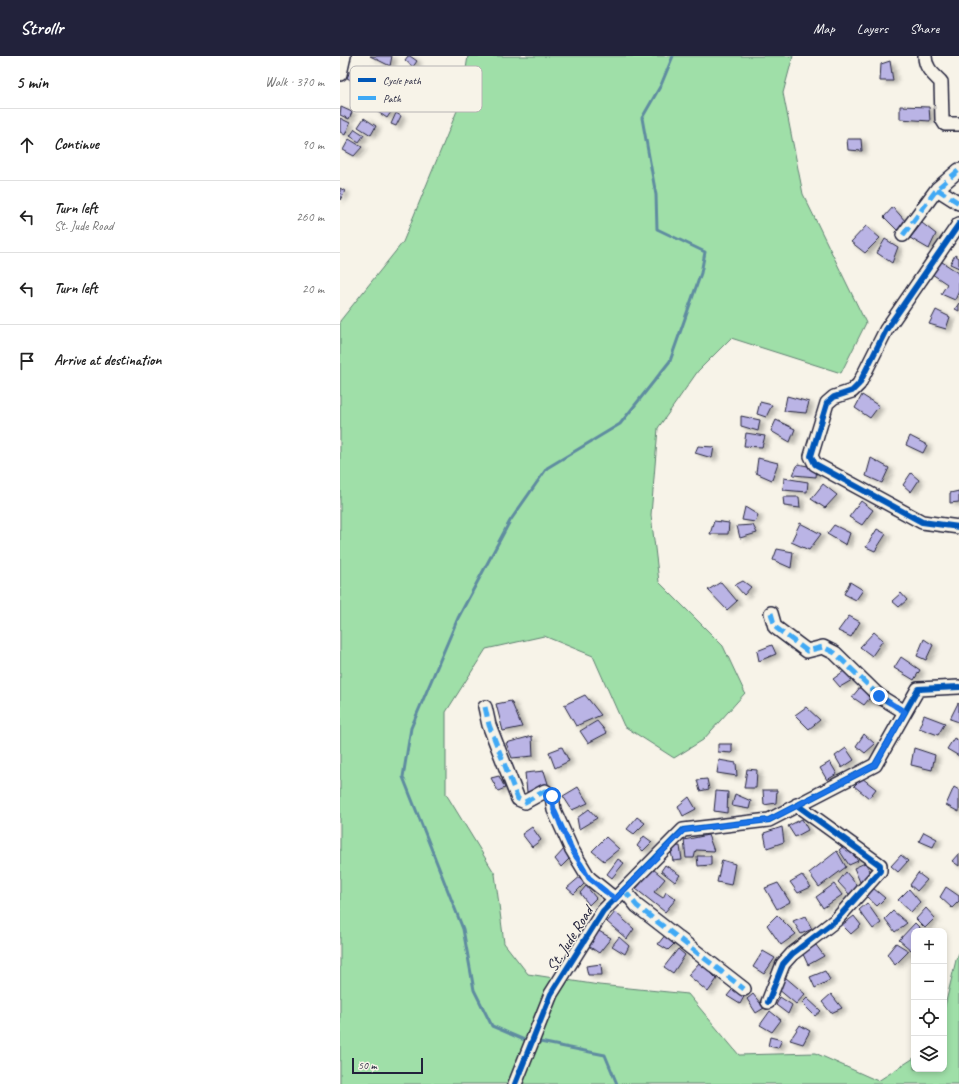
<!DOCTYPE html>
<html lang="en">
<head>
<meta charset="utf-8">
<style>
	body { margin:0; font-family:Caveat,sans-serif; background:#f6f6f6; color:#222 }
	.controls { position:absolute; right:12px; bottom:12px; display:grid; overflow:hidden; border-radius:8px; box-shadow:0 2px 6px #0003 }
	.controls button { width:36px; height:36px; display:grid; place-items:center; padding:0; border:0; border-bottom:1px solid #e0e0e0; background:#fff; color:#222; font:20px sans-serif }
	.scale { position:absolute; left:12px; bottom:10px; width:71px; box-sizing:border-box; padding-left:4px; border:2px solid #22223b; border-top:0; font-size:11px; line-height:14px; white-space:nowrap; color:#22223b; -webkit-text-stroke:3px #f7f3e8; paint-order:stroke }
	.stop { position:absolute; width:12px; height:12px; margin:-9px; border:3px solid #1a73e8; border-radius:50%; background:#fff }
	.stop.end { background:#1a73e8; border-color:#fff; box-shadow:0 1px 4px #0008 }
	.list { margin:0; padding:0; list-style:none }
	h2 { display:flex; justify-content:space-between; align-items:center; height:52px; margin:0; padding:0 16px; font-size:17px }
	h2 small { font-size:13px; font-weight:400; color:#767676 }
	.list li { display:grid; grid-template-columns:26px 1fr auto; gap:12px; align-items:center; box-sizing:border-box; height:72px; padding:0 16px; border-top:1px solid #e0e0e0 }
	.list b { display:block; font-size:15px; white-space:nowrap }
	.list p { margin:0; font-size:13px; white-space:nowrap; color:#767676 }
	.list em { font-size:13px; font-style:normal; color:#767676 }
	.icon { flex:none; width:22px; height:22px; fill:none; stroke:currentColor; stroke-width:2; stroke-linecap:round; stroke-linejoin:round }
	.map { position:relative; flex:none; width:619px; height:1028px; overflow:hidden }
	header { display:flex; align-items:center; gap:24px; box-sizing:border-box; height:56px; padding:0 20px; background:#22223b; color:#fff }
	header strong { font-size:19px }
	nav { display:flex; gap:22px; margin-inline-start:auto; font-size:14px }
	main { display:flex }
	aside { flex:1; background:#fff }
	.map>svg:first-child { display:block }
</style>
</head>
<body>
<header>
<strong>Strollr</strong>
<nav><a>Map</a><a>Layers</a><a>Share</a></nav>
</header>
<main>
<aside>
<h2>5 min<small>Walk · 370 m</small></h2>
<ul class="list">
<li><svg class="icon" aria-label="ahead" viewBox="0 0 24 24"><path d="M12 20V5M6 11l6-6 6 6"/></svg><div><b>Continue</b></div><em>90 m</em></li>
<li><svg class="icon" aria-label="left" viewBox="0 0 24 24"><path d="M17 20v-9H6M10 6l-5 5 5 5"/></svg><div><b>Turn left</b><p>St. Jude Road</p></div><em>260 m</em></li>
<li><svg class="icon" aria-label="left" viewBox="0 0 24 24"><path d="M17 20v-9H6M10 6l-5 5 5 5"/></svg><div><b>Turn left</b></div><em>20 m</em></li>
<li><svg class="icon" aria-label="arrive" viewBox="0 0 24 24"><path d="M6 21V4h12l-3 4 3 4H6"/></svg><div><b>Arrive at destination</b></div></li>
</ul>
</aside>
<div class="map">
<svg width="619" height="1028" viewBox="0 0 619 1028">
	<defs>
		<filter id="shadow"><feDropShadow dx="4.5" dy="2.5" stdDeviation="2" flood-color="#0004"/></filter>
	</defs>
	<rect width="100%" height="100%" fill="#f7f3e8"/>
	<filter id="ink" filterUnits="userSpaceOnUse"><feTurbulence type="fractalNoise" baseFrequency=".025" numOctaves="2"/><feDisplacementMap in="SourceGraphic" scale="8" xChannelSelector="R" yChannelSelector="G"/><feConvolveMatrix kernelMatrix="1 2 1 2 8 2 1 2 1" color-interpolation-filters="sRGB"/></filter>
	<g filter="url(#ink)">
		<path fill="#9fdfa8" stroke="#608072" d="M128 0H453L443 37 463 138 526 267 501 317 391 282 358 315 318 372 311 459 319 526 383 590 405 637 363 684 334 702 284 670 253 600 204 580 146 593 106 656V738L155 818 164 887 188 918 259 929 348 938 399 999 475 997 538 1025 574 1002V1013H604V954L616 904 619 897V1028H0V265L63 186 121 45Z"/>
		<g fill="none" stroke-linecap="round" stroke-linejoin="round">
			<path stroke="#5e8ca0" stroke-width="3" d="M190 984 182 983 152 970 134 934 123 873 63 721 71 672 118 562 170 465 207 412 280 368 330 305 361 217 365 196 317 173 316 139 302 62 321 29 333 0
				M195 985 265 999 277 1028"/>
		</g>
		<path fill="#bab4e5" stroke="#22223b" filter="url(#shadow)" d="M30 0H52L50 10Z
			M68 0H70L77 5 73 11 65 4Z
			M550 5 553 25H540L541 8Z
			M24 9 46 25 40 32 18 16Z
			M10 15 14 17 11 24 7 22Z
			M40 45 53 53 47 62 35 54Z
			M560 50 589 51 590 65 560 63Z
			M1 51 12 56 9 63 0 59Z
			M56 57 61 60 56 70 51 68Z
			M0 62 10 67 5 79 0 76Z
			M24 62 36 70 31 79 18 71Z
			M15 73 24 79 19 86 10 80Z
			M9 83 22 91 14 100 3 94Z
			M507 83H521L522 95 508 94Z
			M0 132 5 135 0 144Z
			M553 151 566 166 557 174 544 161Z
			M582 167 596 178 589 193 570 182Z
			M526 170 540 182 525 197 511 186Z
			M545 183 558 191 552 207 537 197Z
			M615 199 619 202V212L610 208Z
			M599 204 619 217V235L615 244 601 238 607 228 592 218Z
			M619 247V255L615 253Z
			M596 254 610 261 606 273 589 268Z
			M522 339 539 350 530 362 515 352Z
			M447 340 469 346 466 357 444 355Z
			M420 346 432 349 426 361 417 358Z
			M401 360 420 364 418 375 401 370Z
			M436 364 455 373 450 386 431 375Z
			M406 377 425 380 422 391 404 390Z
			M570 380 587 389 583 397 566 389Z
			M358 390 374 391 372 402 355 397Z
			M418 402 438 407 432 424 416 417Z
			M531 402 549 412 542 427 526 420Z
			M458 408 477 412 476 421 453 419Z
			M571 417 579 424 571 436 563 429Z
			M444 422 468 426 467 436 443 434Z
			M483 428 497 439 485 452 471 443Z
			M619 435V446L610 447V437Z
			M443 441H459L460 452 444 450Z
			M521 445 533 454 522 469 509 461Z
			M405 451 418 459 415 466 402 464Z
			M374 465 389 467 388 478H370Z
			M460 467 481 478 469 494 451 486Z
			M413 469 417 477 400 482 397 470Z
			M494 469 510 477 506 489 487 478Z
			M537 473 546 478 535 495 526 491Z
			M437 493 453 496 451 512 433 504Z
			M403 525 411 531 404 539 395 529Z
			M381 526 397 545 387 554 368 534Z
			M510 526 523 534 516 544 504 538Z
			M561 537 567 544 559 551 552 545Z
			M509 560 520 566 511 581 498 575Z
			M534 576 543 584 532 600 520 591Z
			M584 583 593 589 586 604 577 600Z
			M432 589 436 598 419 605 417 595Z
			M561 601 580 614 574 624 554 612Z
			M504 615 512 624 500 631 493 623Z
			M522 629 533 638 524 649 512 641Z
			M245 639 261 659 236 670 224 649Z
			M171 645 182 671 163 675 156 648Z
			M618 647 619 648V666L610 663Z
			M466 651 480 664 469 673 455 659Z
			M584 659 605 667 598 679 579 672Z
			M257 665 267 677 248 687 240 675Z
			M524 678 535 688 525 697 516 690Z
			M192 680 193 700 172 702 166 687Z
			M614 682 619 685V700L607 693Z
			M378 688H392V697L378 696Z
			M222 691 229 705 215 712 209 696Z
			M506 692 514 704 502 712 495 700Z
			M574 692 595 699 592 714 571 709Z
			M379 704 396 707 397 720 377 717Z
			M490 706 497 718 487 724 480 712Z
			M407 713 417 714 416 732H404Z
			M204 715 209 731 187 736 185 717Z
			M159 720 165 732 158 735 151 722Z
			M522 722 536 733 529 742 514 730Z
			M367 723 369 733 360 735 357 724Z
			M238 731 248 747 232 754 223 740Z
			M614 731 619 734V756L606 749Z
			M423 734H437L436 747 424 749Z
			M376 735 388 736 387 757 374 755Z
			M395 738 411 745 409 753 392 750Z
			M349 741 356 753 343 760 338 750Z
			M249 753 257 762 239 773 237 762Z
			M297 761 305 767 294 778 287 773Z
			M462 763 468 774 455 781 448 770Z
			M192 771 201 784 192 791 182 778Z
			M442 771 444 786 427 792 424 777Z
			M584 776 597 783 593 791 579 785Z
			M368 779 374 795 356 794 354 802H346L344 784Z
			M304 780 312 786 303 795 297 790Z
			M266 781 279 793 264 805 252 795Z
			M506 788 518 805 509 809 499 794Z
			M340 790 342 804 333 805 330 791Z
			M225 792 232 800 221 811 215 803Z
			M497 795 506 811 479 831 469 817Z
			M619 797V810L612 805Z
			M561 799 568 805 558 816 551 810Z
			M357 800H371V809L358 810Z
			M278 803 284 807 272 822 267 818Z
			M382 804 395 808 391 829 377 826Z
			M525 807 533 819 520 826 514 812Z
			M325 809 340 819 335 826 321 815Z
			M313 813 325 823 314 836 323 842 326 836 336 843 325 856 296 833Z
			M506 816 519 832 511 840 498 826Z
			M578 817 587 824 577 835 570 829Z
			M242 819 246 826 234 838 227 832Z
			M462 819 471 831 458 837 450 826Z
			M438 827 450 846 437 853 425 832Z
			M494 828 502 839 483 852 476 841Z
			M246 830 256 842 249 849 240 837Z
			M606 831 619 840V845L612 852 600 841Z
			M533 832 545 842 537 850 527 841Z
			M569 833 580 846 571 856 558 844Z
			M527 847 541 867 533 873 519 854Z
			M586 852 595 862 585 872 576 863Z
			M553 855 567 867 555 876 545 863Z
			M275 856 294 873 287 883 267 866Z
			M437 859 456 878 441 889 427 869Z
			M465 860 472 873 461 878 453 865Z
			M514 860 521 869 511 878 502 869Z
			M575 867 583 875H574V890L571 894 559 884Z
			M257 874 271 882 259 897 247 889Z
			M326 878 337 885 328 894 318 888Z
			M279 881 289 890 285 898 272 890Z
			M556 887 569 895 555 909 547 898Z
			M476 889 484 900 468 909 462 896Z
			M338 893 345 899 333 917 324 911Z
			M423 895 435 902 424 918 413 911Z
			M360 906 377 923 368 936 348 919Z
			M261 908 262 919H248L246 910Z
			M485 915 490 924 475 932 470 921Z
			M445 921 465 938 456 948 438 933Z
			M396 929 406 937 400 948 387 940Z
			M413 938 424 952 416 957 407 943Z
			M491 938 502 952 491 957 482 946Z
			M440 941 452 949 448 958 436 949Z
			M467 942 481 955 475 960 462 947Z
			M430 955 441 964 432 976 420 969Z
			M460 969 470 975 463 988 450 984Z
			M430 981 442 984 438 992 428 990Z"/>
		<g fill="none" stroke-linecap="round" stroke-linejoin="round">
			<g stroke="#22223b" stroke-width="16">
				<path id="minor" d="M585 0C585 12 593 18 601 26L602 63 605 68H619
					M0 18 4 0
					M597 133 619 147
					M619 168 546 274 519 328 512 335 494 341 487 347 471 400 475 408 582 466 619 471
					M563 179 597 133 619 114
					M431 557 435 571 467 595 483 591 495 597 539 640 565 656
					M145 651 149 669 178 743 185 746 205 735 212 740 214 754 231 792 249 822 275 843
					M284 834 297 850 404 933
					M428 946 443 908 452 898 496 864 540 815V809L457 749
					M175 1028 211 938 263 855 343 774 429 764 535 709 578 633 619 631"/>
			</g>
			<use href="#minor" stroke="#f7f3e8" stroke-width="13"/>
			<path stroke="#3fa9f5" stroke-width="5" stroke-dasharray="10 5" stroke-linecap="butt" d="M597 133 619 147
				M563 179 597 133 619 114
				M431 557 435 571 467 595 483 591 495 597 539 640 565 656
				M145 651 149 669 178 743 185 746 205 735 212 740 214 754 231 792 249 822 275 843
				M284 834 297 850 404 933"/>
			<g stroke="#f7f3e8" stroke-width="8">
				<path id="cycleway" d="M619 168 546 274 519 328 512 335 494 341 487 347 471 400 475 408 582 466 619 471
					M428 946 443 908 452 898 496 864 540 815V809L457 749
					M175 1028 211 938 263 855 343 774 429 764 535 709 578 633 619 631"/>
			</g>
			<use href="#cycleway" stroke="#0057b8" stroke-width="6"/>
		</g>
	</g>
	<g fill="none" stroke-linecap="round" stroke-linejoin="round" filter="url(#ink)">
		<path stroke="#1a73e8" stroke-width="5" d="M212 740 214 754 231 792 249 822 275 843 344 774 429 764 535 709 565 656 539 640"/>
	</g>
	<g text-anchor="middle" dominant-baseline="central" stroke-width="3" stroke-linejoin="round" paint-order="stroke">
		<g font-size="16" fill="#22223b" stroke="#f7f3e8">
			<text transform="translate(230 883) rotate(-58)">St. Jude Road</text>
		</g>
	</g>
	<rect x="10" y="10" width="132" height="46" rx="6" fill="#f7f3e8" stroke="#b7b4b4" stroke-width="1"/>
	<rect x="18" y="22" width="18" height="4" fill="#0057b8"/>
	<rect x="18" y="40" width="18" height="4" fill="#3fa9f5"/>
	<g font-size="11" fill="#22223b">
		<text x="43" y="28">Cycle path</text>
		<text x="43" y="46">Path</text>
	</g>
</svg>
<div class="controls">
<button>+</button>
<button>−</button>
<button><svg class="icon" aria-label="locate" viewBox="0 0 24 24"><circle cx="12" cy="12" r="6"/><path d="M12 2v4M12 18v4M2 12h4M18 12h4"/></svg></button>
<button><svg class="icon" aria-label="layers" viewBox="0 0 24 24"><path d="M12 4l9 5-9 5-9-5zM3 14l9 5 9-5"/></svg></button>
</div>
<div class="scale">50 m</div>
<div class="stop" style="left:212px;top:740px"></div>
<div class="stop end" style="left:539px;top:640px"></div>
</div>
</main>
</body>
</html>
